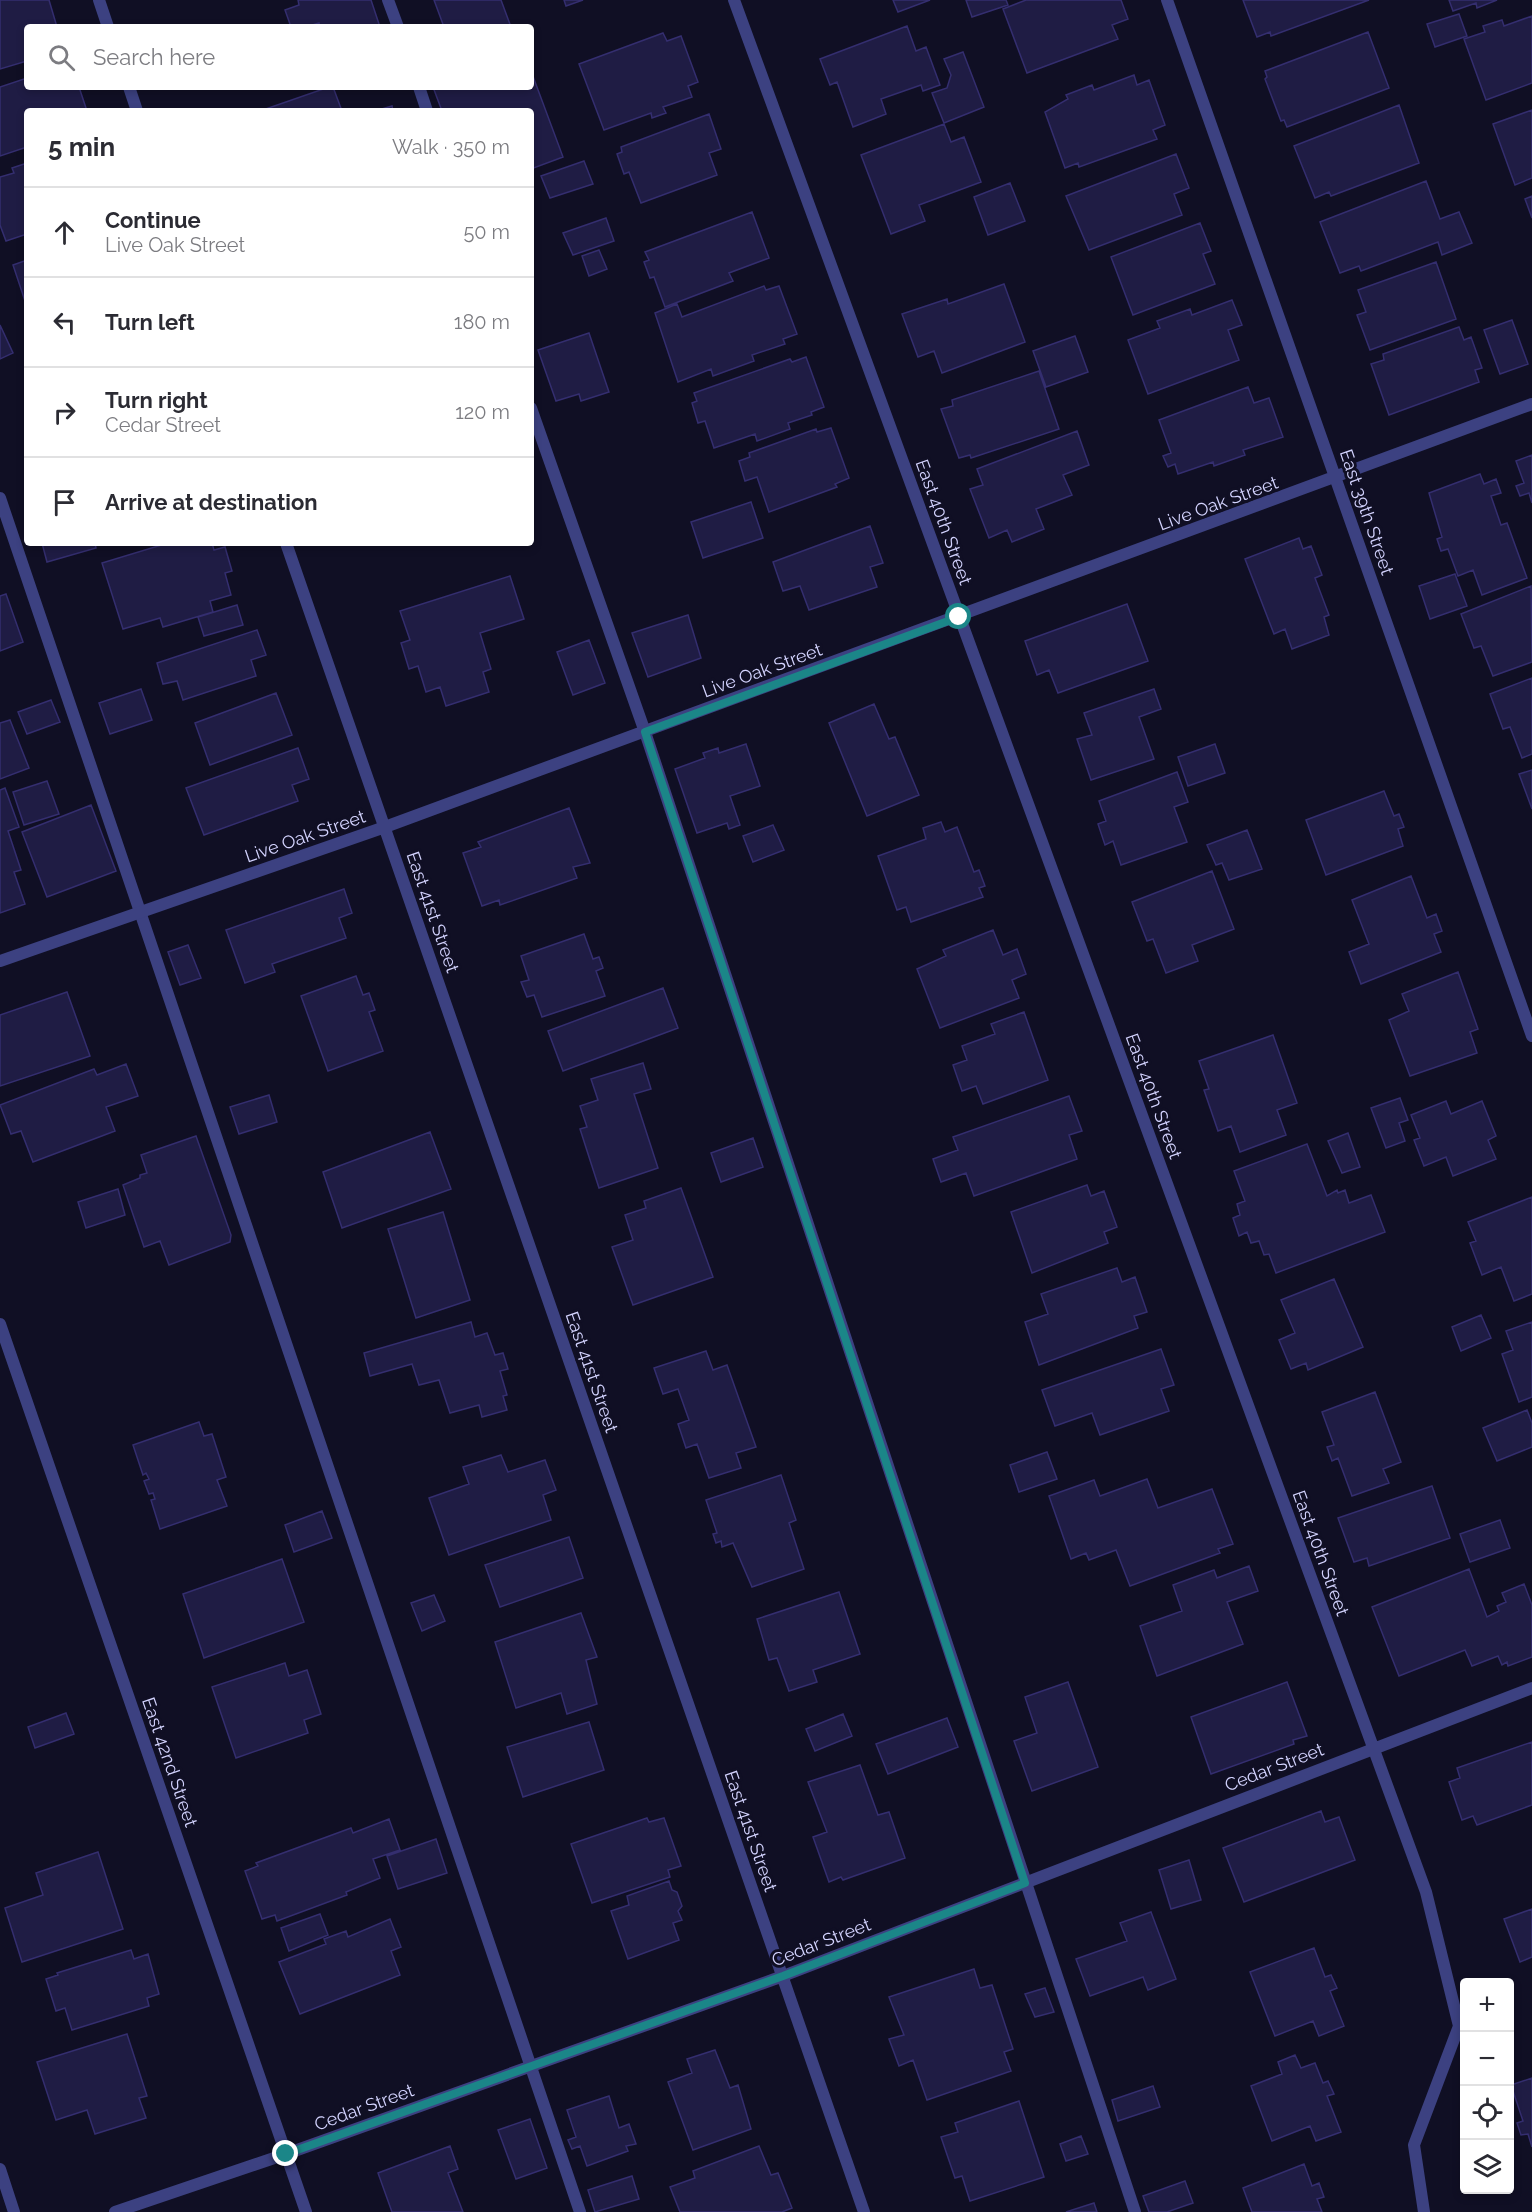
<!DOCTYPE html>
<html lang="en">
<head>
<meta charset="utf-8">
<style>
	body { margin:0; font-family:Raleway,sans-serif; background:#f2f2f3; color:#2b2b33 }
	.controls { position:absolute; right:18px; bottom:18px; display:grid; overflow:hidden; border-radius:6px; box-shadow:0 3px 9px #0003 }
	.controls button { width:54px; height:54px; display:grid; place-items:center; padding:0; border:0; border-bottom:2px solid #e1e1e2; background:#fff; color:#2b2b33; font:30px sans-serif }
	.stop { position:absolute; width:18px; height:18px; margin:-14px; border:4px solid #1b8688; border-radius:50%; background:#fff }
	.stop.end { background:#1b8688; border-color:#fff; box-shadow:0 2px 6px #0008 }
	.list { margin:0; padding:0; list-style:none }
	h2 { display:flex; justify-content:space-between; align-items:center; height:78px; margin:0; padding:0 24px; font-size:26px }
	h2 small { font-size:20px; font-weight:400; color:#7c7c81 }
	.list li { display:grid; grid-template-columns:39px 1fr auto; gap:18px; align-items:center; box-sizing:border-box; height:90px; padding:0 24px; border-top:2px solid #e1e1e2 }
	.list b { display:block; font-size:22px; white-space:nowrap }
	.list p { margin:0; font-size:20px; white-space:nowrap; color:#7c7c81 }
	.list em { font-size:20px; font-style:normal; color:#7c7c81 }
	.icon { flex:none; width:33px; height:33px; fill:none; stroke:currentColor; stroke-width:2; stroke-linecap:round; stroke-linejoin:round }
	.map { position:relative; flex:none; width:1532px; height:2212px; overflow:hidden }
	.search { position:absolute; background:#fff; box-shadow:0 3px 9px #0003; left:24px; top:24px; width:510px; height:66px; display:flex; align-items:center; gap:15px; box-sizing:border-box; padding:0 21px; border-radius:6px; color:#7c7c81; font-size:22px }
	.panel { position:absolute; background:#fff; box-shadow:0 3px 9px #0003; left:24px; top:108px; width:510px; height:438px; border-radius:6px }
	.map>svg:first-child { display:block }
</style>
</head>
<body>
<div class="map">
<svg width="1532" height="2212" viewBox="0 0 1532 2212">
	<rect width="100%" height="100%" fill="#100f24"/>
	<path fill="#1f1c44" stroke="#342e6f" stroke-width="1.5" d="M0 0H49L57 27H27V61L0 69Z
		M298 0H371L380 27H320L319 23 306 27H291L285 10 299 5Z
		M434 0H501L511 27H444Z
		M564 0H583L566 6Z
		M893 0H930L898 12Z
		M966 0H1006L1008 5 972 17Z
		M1026 0H1121L1128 19 1112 25 1118 39 1027 73 1003 9Z
		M1243 0H1369L1271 36 1270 32 1257 37Z
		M1449 0H1497L1477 8 1476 3 1453 11Z
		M1459 14 1467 36 1435 47 1427 24Z
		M1532 16V83L1486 100 1464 39 1485 32 1483 26 1502 20 1504 26Z
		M907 26 916 51 926 47 940 85 923 91 921 85 881 99 886 114 853 127 837 82 830 85 820 59Z
		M1368 32 1389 88 1287 127 1284 120 1281 121 1265 79 1267 77 1265 71Z
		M663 33 667 41 681 36 698 82 688 86 692 97 663 107 666 113 652 118 651 113 604 130 579 64Z
		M963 52 984 107 944 123 932 93 947 88 951 75 944 59Z
		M531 71 563 157 531 169V111H442L433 87H531Z
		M1134 75 1137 85 1149 80 1165 125 1153 130 1157 139 1079 167 1078 163 1065 168 1045 112 1068 99 1066 95 1092 85 1094 90Z
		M27 78V87H79L87 111H27V147L0 156V87Z
		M329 87H333L342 111H260Z
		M1399 105 1419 163 1331 196 1329 192 1315 198 1294 146Z
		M392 106 393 111H375Z
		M1532 110V178L1515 185 1493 124Z
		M709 114 721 149 709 153 717 175 641 203 629 172 624 174 617 154 622 152 621 147Z
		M944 124 951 142 964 137 981 182 919 205 925 221 891 234 861 155Z
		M1176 154 1189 188 1174 194 1182 215 1089 250 1066 196Z
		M584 161 593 184 550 198 541 176Z
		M27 163V234L6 241 0 225V177L14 173 12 168Z
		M1426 181 1440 219 1459 212 1472 243 1442 255 1438 242 1361 271 1359 266 1340 273 1320 222Z
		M1010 183 1025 221 988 235 974 197Z
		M1532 196V218L1525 199Z
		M752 212 769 258 729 273 733 281 665 307 654 277 650 278 644 262 649 260 645 252Z
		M606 218 614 241 573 255 563 233Z
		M1200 223 1211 251 1203 254 1215 284 1133 315 1111 257Z
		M599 250 607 269 589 276 582 256Z
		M27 260V307L13 265Z
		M1436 262 1456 319 1370 350 1357 315 1366 312 1358 290Z
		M1004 284 1025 342 942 373 934 351 918 357 902 314 947 299 948 304Z
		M764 286 766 290 779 286 797 334 783 339 785 344 752 355 754 361 713 376 711 369 678 382 655 313 677 304 682 317Z
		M1232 300 1242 325 1228 330 1239 360 1148 394 1128 340 1160 328 1157 321 1190 309 1192 315Z
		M1512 320 1528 364 1500 374 1484 330Z
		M0 325 13 353 0 359Z
		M1459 327 1464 340 1471 337 1482 368 1475 370 1479 382 1389 415 1371 364 1384 360 1383 354Z
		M589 333 609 392 581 401 579 394 556 401 538 350Z
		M1075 336 1088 372 1046 387 1033 351Z
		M806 357 824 407 811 412 812 415 788 423 790 429 757 441 755 434 714 448 705 421 698 423 692 403 697 401 694 393 790 359 792 362Z
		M1039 371 1059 429 971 458 970 455 959 458 941 409 953 406 952 400Z
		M1248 387 1254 403 1269 398 1283 437 1243 450 1245 455 1214 466 1213 462 1178 474 1175 464 1168 467 1163 456 1171 453 1159 420Z
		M831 428 849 478 835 484 837 487 769 512 757 477 745 481 739 461 750 457 749 453 816 429 817 432Z
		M1077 431 1089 465 1063 475 1072 495 1036 509 1044 529 1012 542 1007 530 989 538 970 489 983 485 977 469Z
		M1532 455V503L1529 493 1520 496 1516 486 1524 483 1516 461Z
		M1480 474 1484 484 1496 479 1501 493 1491 496 1501 525 1507 523 1527 578 1482 595 1473 570 1458 576 1448 549 1441 551 1437 539 1442 537 1429 493Z
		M751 502 763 538 703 558 691 522Z
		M870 526 883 563 870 567 877 587 809 610 800 586 783 591 773 562Z
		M1299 538 1303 549 1311 546 1322 575 1315 578 1329 615 1324 617 1329 635 1292 649 1285 629 1274 634 1245 559Z
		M42 543H95L96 548 47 562Z
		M168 543H212L214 550 225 547 232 571 225 573 231 595 210 601 213 612 163 627 160 618 123 629 102 563Z
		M1455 574 1467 606 1430 619 1419 586Z
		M510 576 524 619 480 633 491 669 483 672 489 692 446 706 440 687 426 692 418 666 409 669 401 643 410 640 400 611Z
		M1531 586 1532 662 1493 676 1481 646 1474 648 1461 614Z
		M6 594 23 642 0 651V596Z
		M1127 604 1148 661 1058 693 1049 670 1037 675 1025 641Z
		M237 605 243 625 204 636 198 617Z
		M688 615 701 658 648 677 632 633Z
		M257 630 266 655 251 660 256 676 183 700 177 681 163 684 157 663Z
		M589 640 605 683 573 695 557 652Z
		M1532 678V754L1522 758 1510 727 1503 729 1490 694Z
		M141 689 152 720 110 734 99 703Z
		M1154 689 1161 709 1139 717 1154 759 1091 780 1077 739 1092 735 1084 713Z
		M276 693 292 735 210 765 195 723Z
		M51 700 60 722 27 734 18 712Z
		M874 704 889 739 895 737 919 795 867 816 829 723Z
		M10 720 29 768 0 779V723Z
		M746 744 760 786 730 796 740 825 729 829 727 823 697 833 675 769 705 758 703 753 718 748 719 753Z
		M1215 744 1225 773 1188 786 1178 757Z
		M298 748 309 779 292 785 298 801 204 835 186 788Z
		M1532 770V809L1519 774Z
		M1177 772 1188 802 1174 807 1187 842 1121 865 1113 841 1105 845 1098 824 1106 821 1099 801Z
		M47 781 59 814 24 825 13 792Z
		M5 788 19 827 8 831 21 870 14 872 25 904 0 913V790Z
		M1384 791 1394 816 1399 814 1404 827 1398 829 1403 846 1326 875 1306 820Z
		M91 805 116 871 47 897 22 832Z
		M569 808 590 863 573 867 577 878 500 905 499 900 482 906 463 853 481 847 478 842Z
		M941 822 945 832 957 827 974 872 979 870 985 886 979 888 983 897 911 922 906 907 897 910 878 856 926 839 923 828Z
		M773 825 784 850 753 862 743 836Z
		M1247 830 1262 869 1229 880 1222 863 1216 865 1207 845Z
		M1212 871 1234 929 1192 945 1198 961 1166 973 1153 939 1147 941 1132 902Z
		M1411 876 1427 918 1436 914 1442 931 1434 934 1441 952 1361 984 1349 952 1369 944 1352 900Z
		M344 889 352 913 339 918 346 938 272 964 275 972 245 983 226 930Z
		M993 930 1003 955 1017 949 1026 974 1012 980 1019 998 940 1028 917 969 946 956 943 950Z
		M584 934 593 959 599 957 603 968 596 971 605 996 542 1017 534 995 527 997 521 982 529 980 521 956Z
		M188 945 201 978 180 985 168 952Z
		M1458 972 1478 1029 1470 1032 1477 1053 1410 1076 1389 1020 1409 1011 1402 994Z
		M356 976 363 995 369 993 375 1010 369 1012 383 1051 328 1071 301 996Z
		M663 988 678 1028 563 1071 548 1031Z
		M67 992 90 1056 0 1086V1015Z
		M1024 1012 1048 1080 983 1104 976 1086 962 1091 953 1065 967 1060 962 1046 995 1034 991 1024Z
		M1273 1035 1297 1103 1277 1110 1286 1135 1240 1152 1231 1126 1218 1131 1204 1090 1209 1089 1199 1061Z
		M643 1063 651 1089 634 1094 658 1168 599 1188 580 1129 587 1127 580 1106 598 1100 591 1079Z
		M126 1064 138 1096 106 1107 115 1131 33 1162 21 1131 11 1134 0 1105 94 1069 97 1075Z
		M269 1095 277 1122 239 1134 230 1107Z
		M1069 1096 1082 1131 1069 1135 1077 1159 974 1196 966 1173 941 1182 933 1159 958 1150 953 1137Z
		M1400 1098 1408 1120 1399 1123 1405 1141 1386 1148 1371 1108Z
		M1446 1101 1451 1114 1482 1101 1496 1136 1488 1140 1496 1159 1453 1176 1446 1157 1424 1166 1414 1140 1420 1138 1411 1115Z
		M430 1132 451 1189 342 1228 323 1172Z
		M1348 1133 1360 1167 1342 1173 1328 1141Z
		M196 1136 231 1235 230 1242 169 1265 160 1241 144 1247 123 1185 140 1178V1175L147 1173 141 1155Z
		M753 1138 763 1167 721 1182 711 1153Z
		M1307 1144 1327 1196 1337 1190 1338 1193 1345 1190 1349 1203 1371 1195 1385 1232 1276 1273 1269 1254 1264 1255 1259 1241 1251 1243 1247 1232 1239 1236 1233 1218 1240 1215 1237 1204 1245 1201 1234 1171Z
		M1087 1185 1091 1196 1104 1191 1117 1227 1104 1232 1108 1243 1032 1273 1011 1212Z
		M681 1188 713 1277 633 1305 612 1247 633 1240 625 1215 646 1208 644 1201Z
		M118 1189 125 1215 86 1228 78 1202Z
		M1532 1197V1294L1514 1301 1501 1267 1482 1275 1470 1243 1476 1241 1468 1222Z
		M443 1212 470 1300 416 1318 388 1229Z
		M1117 1268 1122 1282 1135 1277 1147 1312 1134 1316 1138 1328 1039 1365 1025 1322 1048 1314 1041 1294Z
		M1334 1279 1363 1347 1308 1370 1306 1363 1291 1369 1279 1340 1295 1333 1281 1300Z
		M1481 1315 1491 1338 1461 1351 1452 1327Z
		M471 1322 475 1337 487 1333 495 1355 503 1353 508 1369 500 1371 507 1395 503 1396 507 1410 482 1417 479 1405 450 1413 439 1380 419 1385 412 1364 370 1376 364 1353Z
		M1532 1322V1397L1519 1402 1502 1354 1513 1350 1506 1331Z
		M1161 1349 1174 1385 1161 1389 1169 1411 1100 1435 1092 1413 1055 1426 1042 1390Z
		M706 1351 713 1370 727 1365 756 1447 736 1453 741 1468 709 1478 697 1444 686 1448 678 1424 689 1420 678 1389 663 1394 654 1368Z
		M1375 1392 1401 1462 1383 1469 1389 1483 1352 1496 1338 1458 1332 1461 1327 1447 1334 1445 1322 1412Z
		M1527 1410 1532 1423V1447L1497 1461 1483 1428Z
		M199 1422 204 1436 212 1434 226 1477 217 1480 227 1506 160 1529 151 1500 155 1499 153 1493 149 1494 144 1481 149 1479 146 1473 143 1475 133 1445Z
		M1047 1452 1057 1479 1019 1492 1010 1465Z
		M501 1455 508 1472 545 1460 556 1490 543 1495 551 1520 449 1555 429 1498 469 1484 463 1467Z
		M781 1475 796 1520 789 1523 804 1569 752 1587 733 1543 722 1547 721 1541 716 1543 713 1534 717 1533 706 1500Z
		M1147 1479 1158 1508 1212 1489 1233 1544 1218 1549 1220 1553 1130 1586 1116 1550 1089 1560 1086 1553 1071 1559 1049 1496 1094 1480 1100 1496Z
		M1432 1486 1450 1538 1369 1566 1367 1558 1354 1562 1338 1518Z
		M322 1511 332 1538 294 1552 285 1525Z
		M1500 1520 1510 1548 1470 1562 1460 1534Z
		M569 1537 583 1578 500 1607 485 1565Z
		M282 1559 304 1622 204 1658 183 1594Z
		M1249 1566 1258 1591 1227 1602 1243 1644 1157 1676 1140 1626 1182 1611 1173 1585 1214 1570 1217 1578Z
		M1469 1569 1487 1617 1499 1611 1497 1606 1506 1602 1502 1593 1524 1584 1532 1605V1657L1508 1666 1507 1662 1502 1665 1498 1656 1472 1666 1465 1650 1399 1676 1372 1607Z
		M839 1592 860 1654 813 1670 817 1682 789 1691 777 1658 769 1660 757 1619Z
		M434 1595 445 1621 422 1631 411 1603Z
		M581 1613 597 1657 586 1660 597 1704 567 1714 561 1693 516 1708 495 1642Z
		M285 1663 289 1676 307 1670 321 1714 304 1720 308 1733 236 1758 212 1687Z
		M1068 1682 1098 1767 1032 1791 1014 1741 1037 1733 1025 1697Z
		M1287 1682 1307 1736 1293 1740 1294 1744 1211 1774 1191 1717Z
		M66 1713 74 1734 35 1748 28 1727Z
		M843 1714 852 1736 815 1751 806 1729Z
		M947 1718 958 1747 888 1774 876 1744Z
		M589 1722 604 1770 523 1797 507 1747Z
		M1532 1742V1805L1477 1825 1473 1816 1462 1820 1449 1782 1460 1778 1457 1768Z
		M860 1765 878 1815 889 1812 905 1858 843 1880 841 1877 829 1882 813 1837 827 1832 808 1782Z
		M1321 1811 1325 1822 1339 1817 1355 1860 1244 1902 1223 1848Z
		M647 1818 649 1822 664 1818 681 1866 668 1870 670 1877 592 1903 571 1844Z
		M389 1819 400 1850 373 1859 380 1878 346 1892 347 1895 277 1921 275 1915 262 1919 245 1871 258 1866 256 1863 351 1828 353 1833Z
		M436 1839 447 1873 398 1889 387 1856Z
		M98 1852 123 1929 22 1962 5 1908 43 1895 36 1873Z
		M1189 1860 1201 1900 1171 1909 1159 1870Z
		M669 1881 672 1890 677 1892 682 1906 678 1911 682 1920 673 1923 679 1940 628 1959 611 1911 629 1905 627 1896Z
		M1532 1909V1957L1520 1962 1504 1919Z
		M1151 1912 1176 1979 1148 1990 1143 1977 1090 1996 1076 1959 1127 1941 1120 1923Z
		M320 1914 328 1935 289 1951 281 1928Z
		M390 1919 401 1947 391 1951 400 1975 300 2014 279 1962 326 1944 324 1939 346 1931 348 1937Z
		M1314 1948 1325 1977 1331 1975 1337 1988 1330 1991 1344 2026 1319 2036 1313 2021 1275 2036 1250 1972Z
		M131 1950 134 1959 148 1954 159 1994 147 1998 149 2006 72 2030 65 2008 56 2011 46 1979 58 1975 57 1973Z
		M974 1969 980 1988 992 1985 1013 2049 1004 2052 1011 2071 927 2100 913 2060 899 2066 889 2039 904 2035 889 1997Z
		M1045 1988 1054 2012 1035 2017 1025 1994Z
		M127 2034 147 2096 139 2098 146 2118 95 2134 87 2110 56 2120 37 2062Z
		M715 2050 730 2088 738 2085 751 2129 693 2150 668 2082 692 2073 687 2059Z
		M1295 2055 1301 2068 1315 2063 1323 2083 1328 2081 1334 2094 1327 2096 1341 2132 1316 2141 1310 2126 1272 2141 1251 2086 1282 2074 1278 2062Z
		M1532 2078V2147L1528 2134 1521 2135 1517 2123 1523 2121 1511 2085Z
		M1153 2086 1160 2107 1118 2121 1112 2100Z
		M609 2096 619 2128 629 2124 636 2144 626 2146 628 2151 587 2166 580 2146 572 2149 568 2140 576 2137 567 2110Z
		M1019 2101 1044 2177 970 2201 962 2176 955 2178 941 2137 958 2132 955 2123Z
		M530 2119 547 2168 516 2179 498 2130Z
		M1081 2136 1088 2154 1066 2161 1060 2144Z
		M450 2146 458 2169 448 2173 463 2212H392L378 2173Z
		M759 2146 771 2175 778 2173 792 2208 782 2212H680L670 2187 695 2178 693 2171Z
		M1304 2164 1312 2186 1319 2183 1324 2197 1317 2199 1322 2212H1252L1243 2188Z
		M632 2176 639 2199 595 2212 588 2190Z
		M1185 2181 1193 2203 1167 2212H1149L1143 2196Z
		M1094 2203 1097 2212H1066Z"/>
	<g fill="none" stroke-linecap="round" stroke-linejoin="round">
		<path stroke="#3c4181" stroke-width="12" d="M388 0 398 27
			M419 87 427 111
			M531 408 645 732 1135 2212
			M0 498 580 2212
			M0 2169 14 2212"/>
		<path stroke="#3c4181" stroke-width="12" d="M99 0 108 27
			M734 0 1426 1892 1459 2026 1414 2145 1424 2212
			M1167 0 1532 1036
			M129 87 137 111
			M286 543 864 2212
			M0 961 385 827 1532 404
			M0 1324 306 2212
			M115 2212 286 2154 783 1976 1532 1688"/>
	</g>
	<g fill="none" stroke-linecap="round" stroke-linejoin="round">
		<path stroke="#1b8688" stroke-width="8" d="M286 2154 783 1976 1025 1883 645 732 959 617"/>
	</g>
	<g text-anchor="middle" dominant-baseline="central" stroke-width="6" stroke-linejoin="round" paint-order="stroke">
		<g font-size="18" fill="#d3d3fe" stroke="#100f24">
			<text transform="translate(1218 503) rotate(-20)">Live Oak Street</text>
			<text transform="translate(1367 512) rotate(71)">East 39th Street</text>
			<text transform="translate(944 522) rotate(70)">East 40th Street</text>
			<text transform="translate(762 670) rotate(-20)">Live Oak Street</text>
			<text transform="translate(305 836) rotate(-19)">Live Oak Street</text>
			<text transform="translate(433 912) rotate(71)">East 41st Street</text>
			<text transform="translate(1154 1096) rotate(70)">East 40th Street</text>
			<text transform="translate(592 1372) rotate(71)">East 41st Street</text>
			<text transform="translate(1321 1553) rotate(70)">East 40th Street</text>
			<text transform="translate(170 1762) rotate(71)">East 42nd Street</text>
			<text transform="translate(1274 1767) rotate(-21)">Cedar Street</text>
			<text transform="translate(751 1831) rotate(71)">East 41st Street</text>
			<text transform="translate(821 1942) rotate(-21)">Cedar Street</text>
			<text transform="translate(364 2107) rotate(-20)">Cedar Street</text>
		</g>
	</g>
</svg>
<div class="controls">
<button>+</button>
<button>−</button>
<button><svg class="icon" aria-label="locate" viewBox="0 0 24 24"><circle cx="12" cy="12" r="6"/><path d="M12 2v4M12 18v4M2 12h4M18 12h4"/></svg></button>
<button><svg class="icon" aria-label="layers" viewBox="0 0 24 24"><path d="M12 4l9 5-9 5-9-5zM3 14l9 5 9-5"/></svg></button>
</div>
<div class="stop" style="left:959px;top:617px"></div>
<div class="stop end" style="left:286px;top:2154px"></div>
<div class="search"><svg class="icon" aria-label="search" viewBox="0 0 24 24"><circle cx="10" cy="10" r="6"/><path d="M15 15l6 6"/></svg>Search here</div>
<section class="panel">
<h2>5 min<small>Walk · 350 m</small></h2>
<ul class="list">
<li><svg class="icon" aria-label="ahead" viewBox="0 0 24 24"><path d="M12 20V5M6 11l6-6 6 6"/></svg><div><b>Continue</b><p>Live Oak Street</p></div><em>50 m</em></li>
<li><svg class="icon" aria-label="left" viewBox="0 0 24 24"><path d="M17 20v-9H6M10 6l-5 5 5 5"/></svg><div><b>Turn left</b></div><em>180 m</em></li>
<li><svg class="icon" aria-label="right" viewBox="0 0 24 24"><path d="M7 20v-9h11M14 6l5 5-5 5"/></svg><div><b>Turn right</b><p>Cedar Street</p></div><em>120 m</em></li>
<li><svg class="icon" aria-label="arrive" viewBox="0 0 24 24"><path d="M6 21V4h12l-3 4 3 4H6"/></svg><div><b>Arrive at destination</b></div></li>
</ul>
</section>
</div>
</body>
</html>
